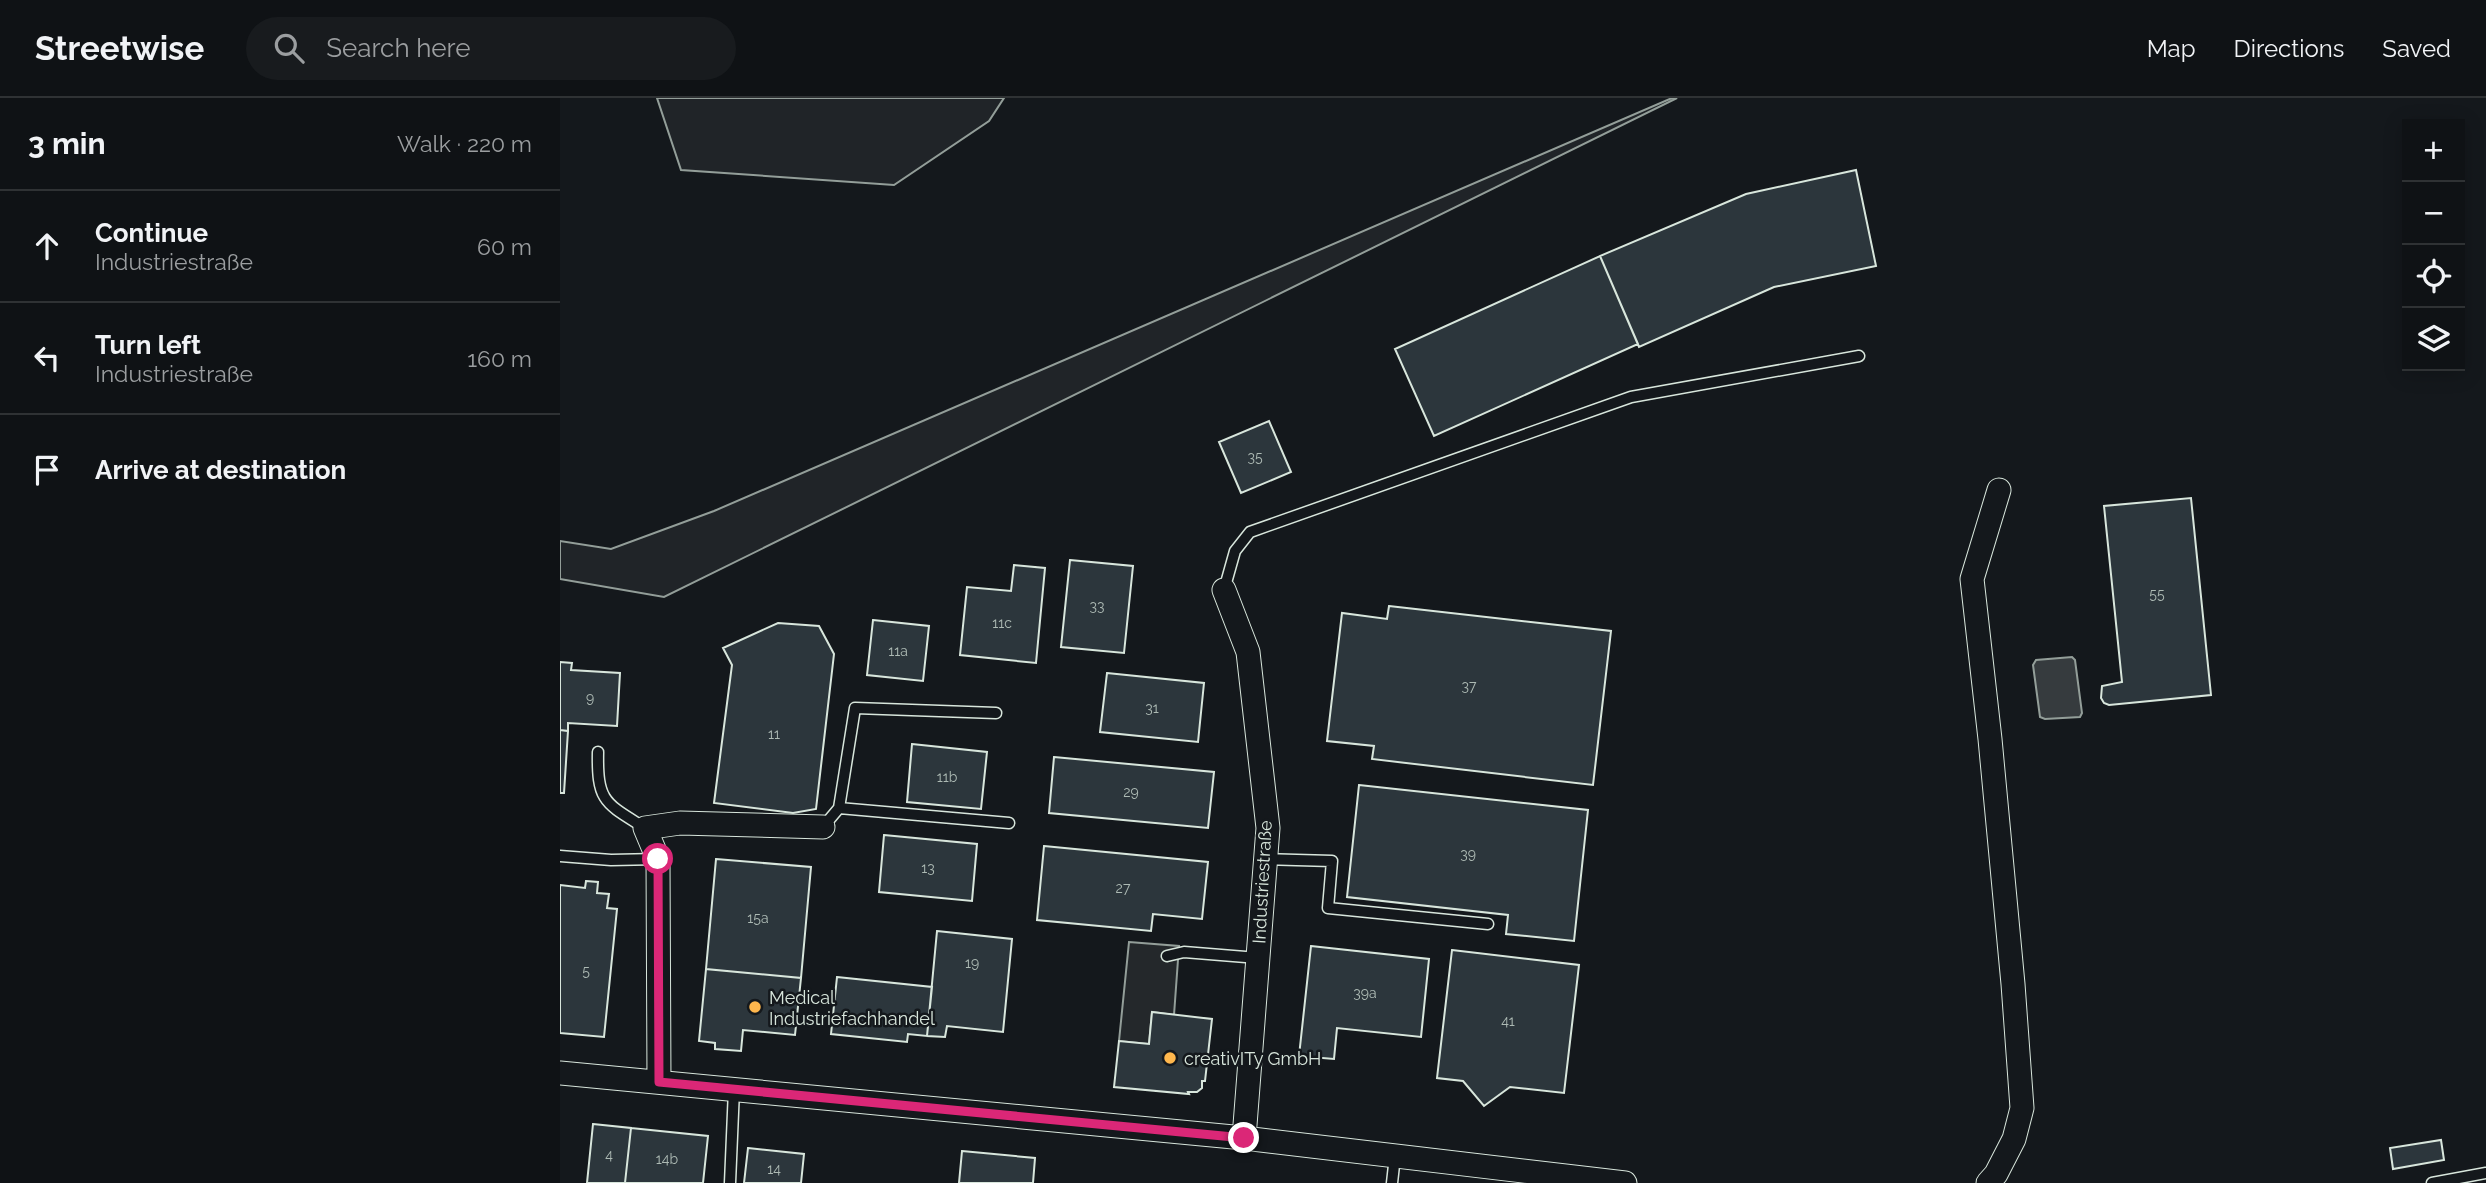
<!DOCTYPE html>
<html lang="en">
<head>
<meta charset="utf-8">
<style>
	body { margin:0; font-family:Raleway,sans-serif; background:#181b1e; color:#f1f3f6 }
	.controls { position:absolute; right:21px; top:21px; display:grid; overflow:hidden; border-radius:0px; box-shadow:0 4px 18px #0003 }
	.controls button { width:63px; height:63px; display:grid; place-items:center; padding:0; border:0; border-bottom:2px solid #2f3234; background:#0f1215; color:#f1f3f6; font:35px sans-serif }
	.stop { position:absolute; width:21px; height:21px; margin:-16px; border:5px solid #db2777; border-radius:50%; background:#fff }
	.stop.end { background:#db2777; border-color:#fff; box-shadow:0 2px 7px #0008 }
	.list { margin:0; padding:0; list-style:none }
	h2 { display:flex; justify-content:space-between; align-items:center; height:91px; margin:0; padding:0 28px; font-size:30px }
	h2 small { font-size:23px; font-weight:400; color:#9b9ea0 }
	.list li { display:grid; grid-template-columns:46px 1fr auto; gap:21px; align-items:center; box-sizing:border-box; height:112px; padding:0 28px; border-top:2px solid #2f3234 }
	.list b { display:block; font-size:26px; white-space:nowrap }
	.list p { margin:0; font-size:23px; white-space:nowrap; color:#9b9ea0 }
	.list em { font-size:23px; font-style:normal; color:#9b9ea0 }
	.icon { flex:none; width:38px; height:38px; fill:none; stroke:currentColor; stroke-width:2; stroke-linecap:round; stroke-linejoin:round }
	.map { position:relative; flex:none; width:1926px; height:1085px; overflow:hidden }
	header { display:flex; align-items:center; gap:42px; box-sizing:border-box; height:98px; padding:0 35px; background:#0f1215; border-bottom:2px solid #2f3234 }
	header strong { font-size:33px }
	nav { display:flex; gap:38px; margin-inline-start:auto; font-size:24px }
	.search { width:490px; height:63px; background:#181b1e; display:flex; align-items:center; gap:18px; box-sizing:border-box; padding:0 24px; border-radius:38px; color:#9b9ea0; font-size:26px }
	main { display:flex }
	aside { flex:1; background:#0f1215 }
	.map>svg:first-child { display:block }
</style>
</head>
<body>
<header>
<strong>Streetwise</strong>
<div class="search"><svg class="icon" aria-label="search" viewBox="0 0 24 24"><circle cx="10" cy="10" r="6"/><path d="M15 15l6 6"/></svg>Search here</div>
<nav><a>Map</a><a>Directions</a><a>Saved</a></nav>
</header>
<main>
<aside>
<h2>3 min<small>Walk · 220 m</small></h2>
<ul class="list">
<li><svg class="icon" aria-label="ahead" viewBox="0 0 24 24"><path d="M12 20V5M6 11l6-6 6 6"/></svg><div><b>Continue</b><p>Industriestraße</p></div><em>60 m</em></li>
<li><svg class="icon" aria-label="left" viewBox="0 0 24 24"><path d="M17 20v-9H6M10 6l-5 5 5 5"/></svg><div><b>Turn left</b><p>Industriestraße</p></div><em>160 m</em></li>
<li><svg class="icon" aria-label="arrive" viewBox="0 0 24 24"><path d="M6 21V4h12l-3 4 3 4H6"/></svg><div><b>Arrive at destination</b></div></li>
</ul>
</aside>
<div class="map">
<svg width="1926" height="1085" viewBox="0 0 1926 1085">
	<rect width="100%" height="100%" fill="#14181c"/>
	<path fill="#202428" stroke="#939e99" stroke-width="2" d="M97 0H444L429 23 334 87 121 72Z
		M1112 0H1117L104 499 0 481V443L51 451 154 413Z"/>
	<path fill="#24282b" stroke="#939e99" stroke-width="2" d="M569 844 619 848 614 917 592 914 589 946 559 943Z"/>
	<path fill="#363b3e" stroke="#939e99" stroke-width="2" d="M1512 559 1515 562 1522 615 1520 619 1485 621 1480 619 1473 567 1476 562Z"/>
	<path fill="#2c363c" stroke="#d8e6dc" stroke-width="2" d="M1296 72 1316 168 1214 189 1079 249 1040 158 1186 96Z
		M1040 158 1078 246 874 338 835 251Z
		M709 323 731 374 681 395 659 344Z
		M1631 400 1651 597 1549 607 1544 605 1541 600 1542 588 1562 584 1544 408Z
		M510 462 573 468 564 555 501 549Z
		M454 467 485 470 476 565 400 557 407 489 451 493Z
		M829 508 1051 533 1033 687 812 661 814 648 767 643 782 515 827 521Z
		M313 522 369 528 363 583 307 577Z
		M218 525 259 528 274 556 256 711 233 715 154 705 172 567 163 550Z
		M0 564 12 565 11 572 60 575 57 628 8 625V633L0 632Z
		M547 575 644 585 638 644 540 634Z
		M0 632 8 633 4 695H0Z
		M352 646 427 654 421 711 347 704Z
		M494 659 654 674 648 730 489 715Z
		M799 687 1028 712 1014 843 946 836 948 817 787 799Z
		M324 737 417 746 412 803 319 794Z
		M484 748 648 764 642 821 593 816 591 833 477 822Z
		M156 761 251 769 241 880 146 871Z
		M26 783 38 784 37 795 49 796 47 810 57 811 44 939 0 935V787L25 790Z
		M377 833 452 841 443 934 387 928 385 939 367 938Z
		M751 848 869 861 861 939 777 930 774 961 739 958Z
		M892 852 1019 867 1004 995 950 989 924 1008 903 983 877 980Z
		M146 871 241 880 235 937 183 932 181 953 155 951V945L139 943Z
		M277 879 372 889 367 938 348 936 347 944 271 936Z
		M592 914 652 921 645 983H642V990L637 994H628L629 996 554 989 559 943 589 946Z
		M33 1026 71 1030 65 1085H27Z
		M71 1030 148 1038 143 1085H65Z
		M1881 1042 1884 1062 1833 1071 1830 1050Z
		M188 1050 244 1056 241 1085H184Z
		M402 1053 475 1060 473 1085H399Z"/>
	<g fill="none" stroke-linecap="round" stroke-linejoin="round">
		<g stroke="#d8e6dc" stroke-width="13">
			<path id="service" d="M664 492 675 453 690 434 1071 299 1299 258
				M38 654C37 704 45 705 85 730
				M279 710 449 725
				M263 729 279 710 295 610 436 615
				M0 758 51 762 98 761
				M705 761 772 763 768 810 928 826
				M607 858 624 854 698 860
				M170 1085 174 991
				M832 1085 835 1058
				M1872 1085 1926 1075"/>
		</g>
		<g stroke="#d8e6dc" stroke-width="25">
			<path id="minor" d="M664 492 688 554 708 730 684 1040
				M0 975 684 1040 1065 1085
				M99 984 98 761 85 730 120 725 263 729
				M1428 1085 1436 1076 1454 1041 1462 1010 1453 886 1430 641 1412 481 1439 392"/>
		</g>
		<use href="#service" stroke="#14181c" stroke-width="10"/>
		<use href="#minor" stroke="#14181c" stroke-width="23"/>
	</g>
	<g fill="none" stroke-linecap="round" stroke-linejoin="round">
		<path stroke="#db2777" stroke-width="9" d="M98 761 99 984 684 1040"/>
	</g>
	<g fill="#ffb74d" stroke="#14181c" stroke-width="2.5">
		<circle cx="195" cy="909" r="7"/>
		<circle cx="610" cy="960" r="7"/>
	</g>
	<g text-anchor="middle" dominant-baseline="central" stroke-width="5" stroke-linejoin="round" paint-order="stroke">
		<g font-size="14" fill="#adbab4">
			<text x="695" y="359">35</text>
			<text x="1597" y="496">55</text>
			<text x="537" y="508">33</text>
			<text x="442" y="525">11c</text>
			<text x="338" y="553">11a</text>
			<text x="909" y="588">37</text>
			<text x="30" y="600">9</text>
			<text x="592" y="610">31</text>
			<text x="214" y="636">11</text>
			<text x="387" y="679">11b</text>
			<text x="571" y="694">29</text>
			<text x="908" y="756">39</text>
			<text x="368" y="770">13</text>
			<text x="563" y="790">27</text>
			<text x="198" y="820">15a</text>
			<text x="412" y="865">19</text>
			<text x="26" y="873">5</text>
			<text x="805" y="895">39a</text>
			<text x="948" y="923">41</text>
			<text x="49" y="1057">4</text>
			<text x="107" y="1061">14b</text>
			<text x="214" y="1071">14</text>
		</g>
		<g font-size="18" fill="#d8e6dc" stroke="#14181c">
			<text transform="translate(702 784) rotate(-87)">Industriestraße</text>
		</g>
		<g font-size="18" fill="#d8e6dc" stroke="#14181c" text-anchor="start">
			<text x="209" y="899">Medical<tspan x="209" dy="21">Industriefachhandel</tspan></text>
			<text x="624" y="960">creativITy GmbH</text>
		</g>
	</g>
</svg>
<div class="controls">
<button>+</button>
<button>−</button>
<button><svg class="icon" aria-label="locate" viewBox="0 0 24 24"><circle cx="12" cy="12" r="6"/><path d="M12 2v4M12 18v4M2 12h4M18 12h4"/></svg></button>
<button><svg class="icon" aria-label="layers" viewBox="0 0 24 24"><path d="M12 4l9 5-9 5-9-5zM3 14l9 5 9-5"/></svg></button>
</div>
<div class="stop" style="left:98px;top:761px"></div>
<div class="stop end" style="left:684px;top:1040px"></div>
</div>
</main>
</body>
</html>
